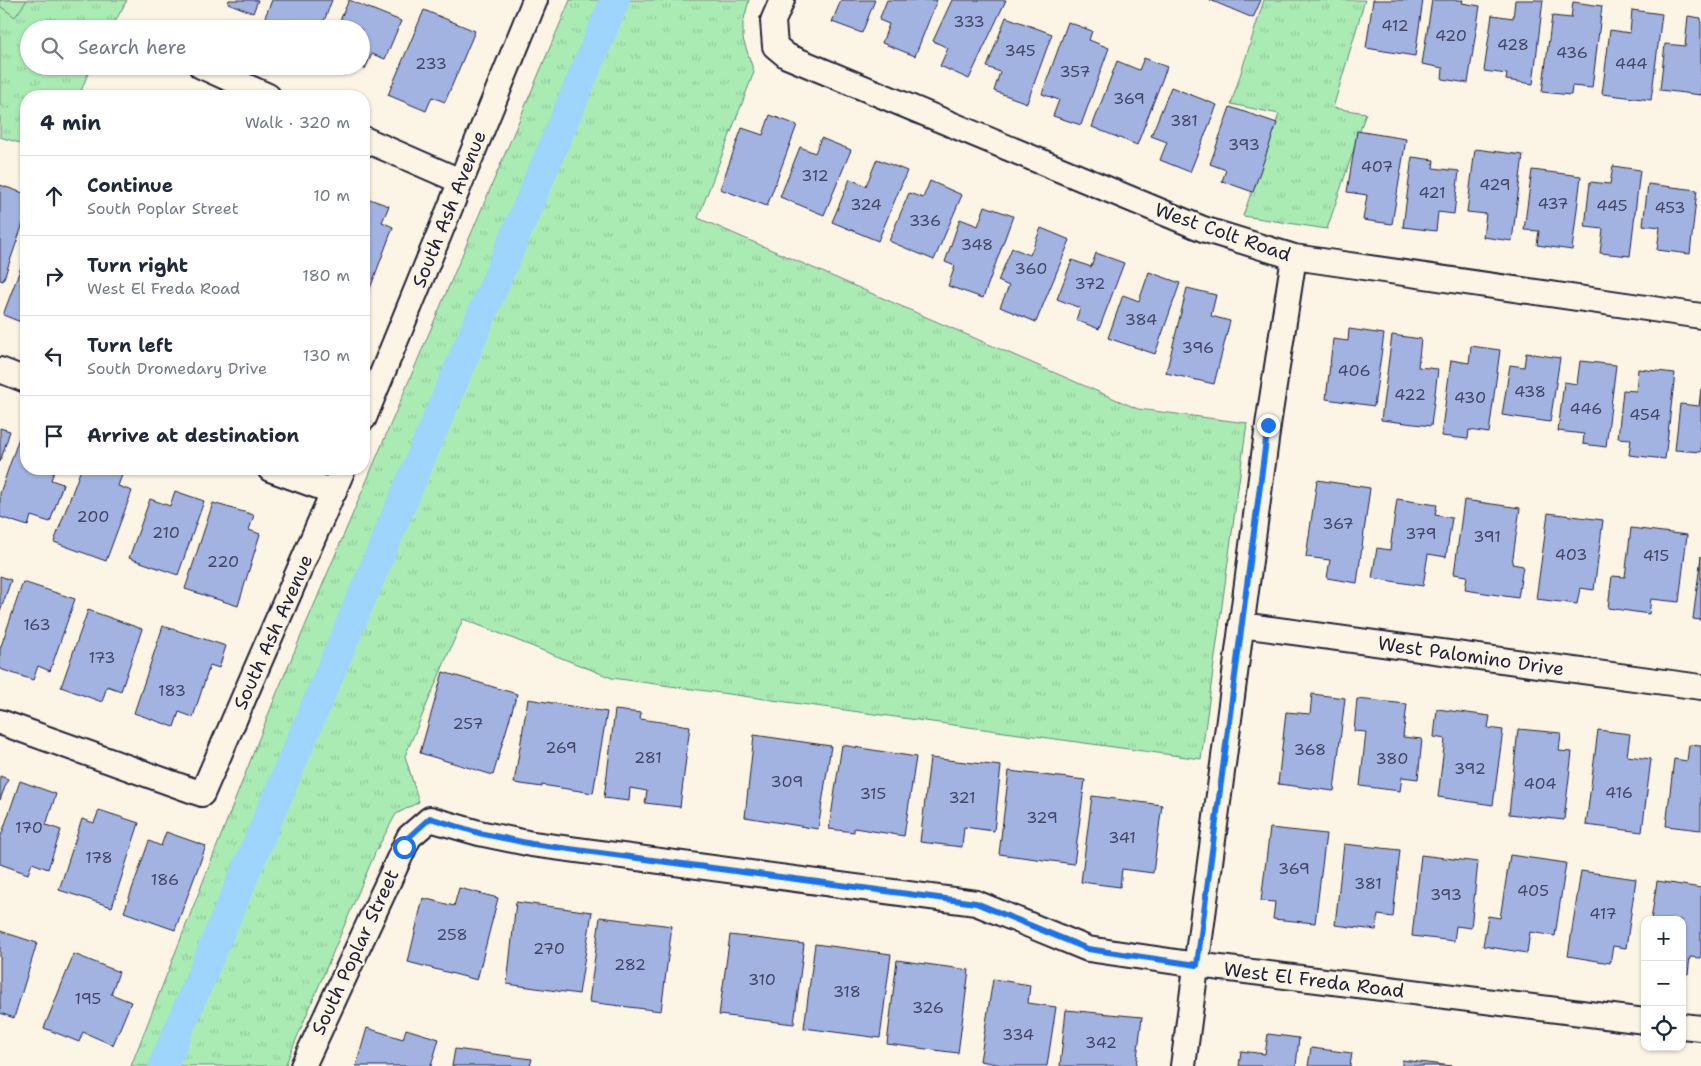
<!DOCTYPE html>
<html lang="en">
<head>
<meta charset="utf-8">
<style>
	body { margin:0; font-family:"Shantell Sans",sans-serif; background:#f6f6f7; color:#1f2937 }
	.controls { position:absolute; right:15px; bottom:15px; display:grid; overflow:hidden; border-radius:10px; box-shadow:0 1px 4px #0004 }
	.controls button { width:45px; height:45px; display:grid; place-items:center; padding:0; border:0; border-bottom:1px solid #e0e1e3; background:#fff; color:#1f2937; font:25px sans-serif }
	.stop { position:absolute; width:15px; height:15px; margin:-11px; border:4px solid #1a73e8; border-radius:50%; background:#fff }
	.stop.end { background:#1a73e8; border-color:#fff; box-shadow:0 1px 5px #0008 }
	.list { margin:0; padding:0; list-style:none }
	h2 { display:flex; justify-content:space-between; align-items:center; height:65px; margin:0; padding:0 20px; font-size:21px }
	h2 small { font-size:16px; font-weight:400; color:#747a83 }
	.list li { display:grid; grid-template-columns:32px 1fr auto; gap:15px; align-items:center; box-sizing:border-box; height:80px; padding:0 20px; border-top:1px solid #e0e1e3 }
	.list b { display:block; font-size:19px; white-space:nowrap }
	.list p { margin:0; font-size:16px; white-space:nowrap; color:#747a83 }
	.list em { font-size:16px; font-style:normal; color:#747a83 }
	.icon { flex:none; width:28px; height:28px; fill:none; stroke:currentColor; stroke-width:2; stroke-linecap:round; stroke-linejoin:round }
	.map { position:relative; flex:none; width:1701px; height:1066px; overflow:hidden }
	.search { position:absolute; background:#fff; box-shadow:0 1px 4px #0004; left:20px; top:20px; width:350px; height:55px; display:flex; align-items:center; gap:12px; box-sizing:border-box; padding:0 18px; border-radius:28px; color:#747a83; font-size:19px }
	.panel { position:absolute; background:#fff; box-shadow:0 1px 4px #0004; left:20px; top:90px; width:350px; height:385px; border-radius:20px }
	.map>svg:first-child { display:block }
</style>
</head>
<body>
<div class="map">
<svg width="1701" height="1066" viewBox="0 0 1701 1066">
	<defs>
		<pattern id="grass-tufts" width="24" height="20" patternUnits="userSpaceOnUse" patternTransform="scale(1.25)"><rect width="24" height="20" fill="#aaebb4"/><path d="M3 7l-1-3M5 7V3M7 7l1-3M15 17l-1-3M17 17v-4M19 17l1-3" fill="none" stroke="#92c99c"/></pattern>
	</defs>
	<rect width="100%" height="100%" fill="#fcf5e5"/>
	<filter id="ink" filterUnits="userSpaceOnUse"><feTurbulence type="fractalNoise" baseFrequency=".02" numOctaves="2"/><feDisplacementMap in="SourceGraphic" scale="10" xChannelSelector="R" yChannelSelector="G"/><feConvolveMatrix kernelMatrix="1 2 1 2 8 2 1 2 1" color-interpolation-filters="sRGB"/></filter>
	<g filter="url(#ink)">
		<path fill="url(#grass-tufts)" stroke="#668678" d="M0 0H127L111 29H29V66H91L79 96H26V145L0 137Z
			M570 0H749L743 23V39L754 72 698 218 1138 409 1247 423 1201 759 612 678 463 619 405 756 419 802 396 814 375 853 285 1066H131L276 695Z
			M1264 0H1365L1333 108 1366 113 1327 229 1243 216 1279 114 1231 104Z"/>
		<path fill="#aaebb4" stroke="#668678" d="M0 0H27L15 17 0 6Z"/>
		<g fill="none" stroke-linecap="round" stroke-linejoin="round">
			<path stroke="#9ed5fd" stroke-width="30" d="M163 1066 615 0"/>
		</g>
		<path fill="#a2b3e2" stroke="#22223b" d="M229 0H258L253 13 228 3Z
			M272 0H332L321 29H260Z
			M349 0 401 21 385 59 372 54 365 69 358 66H361V29H336Z
			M841 0H875L862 33 832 22Z
			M887 0H937L915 56 882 43 889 24 879 20Z
			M952 0H1006L969 79 940 66 948 48 933 41Z
			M1210 0H1261L1253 18Z
			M1373 0H1423L1415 56 1366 48Z
			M1432 0H1463L1462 3 1480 6 1468 83 1442 79 1443 68 1422 64Z
			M1515 0H1543L1533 84 1506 80 1507 74 1484 71 1492 15 1513 18Z
			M1573 2 1602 6 1592 88 1572 86 1571 95 1542 92 1552 16 1571 18Z
			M424 10 475 31 445 102 432 97 426 111 388 95Z
			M1632 10 1662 14 1651 100 1602 94 1610 30 1630 33Z
			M1688 16 1701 18V95L1660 90 1665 44 1685 46Z
			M1006 17 1052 34 1027 103 994 91 1000 72 987 67Z
			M1068 22 1092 31 1089 40 1109 48 1081 125 1053 116 1059 100 1042 94Z
			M1144 58 1167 67 1137 145 1092 127 1117 61 1139 70Z
			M326 66H349L345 75Z
			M1171 87 1217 105 1190 172 1160 160 1167 142 1151 136Z
			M1230 107 1277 123 1253 192 1222 181 1226 170 1210 164Z
			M770 115 797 125 767 206 720 189 742 128 763 135Z
			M1357 131 1406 139 1392 224 1363 220 1367 195 1347 192Z
			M821 138 851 150 824 215 780 197 800 147 815 153Z
			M1475 149 1523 155 1512 241 1483 237 1486 214 1467 212Z
			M1412 157 1434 160 1433 168 1459 171 1454 214 1438 212 1436 231 1403 227Z
			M877 159 907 171 878 241 832 222 850 179 866 186Z
			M1613 166 1640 170 1630 256 1600 253 1603 229 1585 227 1590 182 1610 184Z
			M1532 170 1581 176 1572 250 1537 245 1539 231 1524 230Z
			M930 181 962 195 934 260 889 241 909 193 923 198Z
			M1648 184 1697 190 1690 254 1657 250 1660 227 1643 225Z
			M0 185 26 194V215L3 281 0 280Z
			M364 197 389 206 382 222 393 227 368 294 364 293Z
			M985 206 1013 216 983 298 948 286 955 266 945 262 960 219 978 226Z
			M1041 228 1070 240 1036 322 1000 307 1009 286 998 281 1012 248 1030 255Z
			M1096 253 1124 263 1099 329 1076 320 1080 308 1057 299 1072 260 1091 267Z
			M26 254V324L3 315Z
			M1149 272 1180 283 1155 354 1108 338 1123 295 1139 301Z
			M1187 288 1216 295 1211 316 1230 321 1214 384 1166 373Z
			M1349 329 1384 334 1374 406 1326 399 1333 339 1348 341Z
			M1392 335 1421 339 1418 367 1438 369 1431 426 1381 420Z
			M1471 346 1500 350 1489 433 1469 430 1468 439 1441 436 1451 360 1469 363Z
			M1526 353 1560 358 1550 422 1502 415 1510 365 1524 367Z
			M1580 361 1616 365 1606 447 1583 444 1584 434 1558 431 1564 382 1577 384Z
			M1638 369 1675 373 1665 459 1629 455 1631 439 1618 438 1623 390 1636 391Z
			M1701 389V452L1675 450 1680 404 1699 406Z
			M0 428 10 431 0 462Z
			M20 435 26 437V469H55L51 480 63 484 50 522 31 516 28 526 0 517V493Z
			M81 469H113L123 472 118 486 132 491 106 561 54 542Z
			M1317 480 1370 488 1357 583 1327 578 1330 560 1306 557Z
			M175 491 204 501 178 575 129 558 150 499 170 506Z
			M1397 499 1437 505 1435 515 1452 518 1446 557 1428 554 1423 586 1372 578 1377 548 1390 550Z
			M1464 500 1520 508 1512 564 1523 566 1518 598 1465 590 1467 576 1454 574Z
			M213 503 254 515 249 530 260 534 238 606 185 589Z
			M1548 513 1603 520 1594 590 1580 588 1577 604 1536 599Z
			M1631 528 1687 535 1679 602 1651 599 1649 614 1608 608 1612 576 1625 577Z
			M1701 556V620L1693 619Z
			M0 576 11 580 0 612Z
			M23 582 75 599 50 671 38 666 33 680 0 669V649Z
			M88 610 142 629 121 691 107 686 102 702 61 687Z
			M163 626 226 646 219 668 210 665 193 717 179 712 174 727 134 713Z
			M443 672 517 694 493 775 420 753Z
			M1312 694 1345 698 1334 791 1278 784 1286 712 1310 714Z
			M528 699 607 712 593 793 542 785V787L514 783Z
			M1357 699 1407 704 1403 737 1422 739 1418 779 1402 777 1400 791 1360 786 1366 732 1354 731Z
			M1437 709 1490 716 1488 728 1503 730 1493 805 1438 797 1445 739 1434 737Z
			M615 710 641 713 640 719 690 726 680 807 645 803 647 791 630 788 629 801 604 798Z
			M1518 729 1561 733 1559 751 1572 752 1564 820 1509 814Z
			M1598 730 1630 734 1627 756 1651 759 1642 832 1586 825Z
			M754 735 831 746 818 829 745 817Z
			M842 745 916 757 904 836 854 828V832L829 829Z
			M1689 745 1701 746V830L1666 826 1674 759 1687 761Z
			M930 758 1001 766 994 831 964 827 962 847 920 842Z
			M1009 771 1085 780 1074 864 999 854Z
			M0 776 8 779 0 800Z
			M20 781 56 794 46 825 61 830 48 869 32 863 28 874 0 864V839Z
			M1092 796 1162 805 1153 873 1122 869 1120 887 1081 882Z
			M99 810 139 823 112 907 59 890 82 819 94 823Z
			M1270 828 1326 834 1315 923 1273 919 1275 902 1261 901Z
			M166 832 206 846 175 930 124 912 149 841 161 846Z
			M1344 844 1400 850 1393 917 1378 915 1376 930 1335 925Z
			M1421 855 1478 862 1471 928 1456 926 1454 941 1412 936Z
			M1510 855 1566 863 1555 936 1530 932 1527 953 1483 946 1488 916 1500 918Z
			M1581 871 1636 879 1626 948 1613 946 1610 963 1568 956Z
			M1657 881 1701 888V958L1690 957 1688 974 1682 973V920H1651Z
			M459 888 498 898 477 980 408 962 423 898 454 906Z
			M516 902 592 912 579 994 507 984Z
			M600 917 672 926 661 1011 589 1002Z
			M0 931 37 943 14 1018 0 1013Z
			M730 935 804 944 794 1024 719 1015Z
			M815 944 891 954 880 1038 804 1028Z
			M74 954 119 972 111 994 131 1002 113 1045 83 1032 79 1042 44 1028Z
			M897 960 969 970 958 1053 887 1044Z
			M993 979 1030 985 1028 1003 1056 1007 1047 1066H1008L980 1061Z
			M1066 1010 1142 1017 1136 1066H1060Z
			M367 1028 403 1039 406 1029 439 1039 431 1066H356Z
			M1268 1034 1299 1038 1296 1066H1239L1241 1051 1265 1054Z
			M1311 1048 1352 1053 1350 1066H1308Z
			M455 1049 532 1059 530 1066H452Z
			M1402 1060 1452 1066H1402Z"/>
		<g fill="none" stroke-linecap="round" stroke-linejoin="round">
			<g stroke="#22223b" stroke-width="28">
				<path id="street" d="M782 0 773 21 775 46 787 56 1203 229 1294 257 1701 316
					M201 66 268 96
					M364 139 460 181
					M0 370 26 380
					M364 418 535 0
					M270 469 334 492
					M1241 625 1701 687
					M0 722 202 794 343 469
					M1682 1026 1701 1028
					M303 1066 409 837 430 819 479 833 532 844 976 903 1088 949 1197 965 1645 1021
					M1183 1066 1268 425 1294 257"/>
			</g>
			<use href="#street" stroke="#fcf5e5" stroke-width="24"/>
		</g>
	</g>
	<g fill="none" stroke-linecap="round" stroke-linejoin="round" filter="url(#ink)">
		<path stroke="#1a73e8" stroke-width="6" d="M404 847 409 837 430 818 479 833 532 844 976 903 1088 949 1197 965 1268 425"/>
	</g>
	<g text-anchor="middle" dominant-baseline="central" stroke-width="4.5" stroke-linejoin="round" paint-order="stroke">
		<g font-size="16" fill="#424665">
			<text x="969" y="21">333</text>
			<text x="1395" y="25">412</text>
			<text x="1451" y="35">420</text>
			<text x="1513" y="44">428</text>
			<text x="1020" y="50">345</text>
			<text x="1572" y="52">436</text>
			<text x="431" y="63">233</text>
			<text x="1631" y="63">444</text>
			<text x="1075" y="71">357</text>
			<text x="1129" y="98">369</text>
			<text x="1184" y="120">381</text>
			<text x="1244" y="144">393</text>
			<text x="1377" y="166">407</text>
			<text x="815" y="175">312</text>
			<text x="1495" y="184">429</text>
			<text x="1432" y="192">421</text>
			<text x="1553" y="203">437</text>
			<text x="866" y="204">324</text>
			<text x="1612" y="205">445</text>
			<text x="1670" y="207">453</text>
			<text x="925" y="220">336</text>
			<text x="977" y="244">348</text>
			<text x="1031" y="268">360</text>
			<text x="1090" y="283">372</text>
			<text x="1141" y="319">384</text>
			<text x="1198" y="347">396</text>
			<text x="1354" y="370">406</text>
			<text x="1530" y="391">438</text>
			<text x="1410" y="394">422</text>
			<text x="1470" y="397">430</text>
			<text x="1586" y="408">446</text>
			<text x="1645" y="414">454</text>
			<text x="93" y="516">200</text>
			<text x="1338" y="523">367</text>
			<text x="166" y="532">210</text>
			<text x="1421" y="533">379</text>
			<text x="1487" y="536">391</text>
			<text x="1571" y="554">403</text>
			<text x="1656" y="555">415</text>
			<text x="223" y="561">220</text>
			<text x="37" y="624">163</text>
			<text x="102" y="657">173</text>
			<text x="172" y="690">183</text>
			<text x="468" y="723">257</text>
			<text x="561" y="747">269</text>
			<text x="1310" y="749">368</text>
			<text x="648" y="757">281</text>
			<text x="1392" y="758">380</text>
			<text x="1470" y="768">392</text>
			<text x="787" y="781">309</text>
			<text x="1540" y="783">404</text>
			<text x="1619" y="792">416</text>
			<text x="873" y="793">315</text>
			<text x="962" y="797">321</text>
			<text x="1042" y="817">329</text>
			<text x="29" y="827">170</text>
			<text x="1122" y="837">341</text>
			<text x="99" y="857">178</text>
			<text x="1294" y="868">369</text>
			<text x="165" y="879">186</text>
			<text x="1368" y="883">381</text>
			<text x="1533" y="890">405</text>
			<text x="1446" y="894">393</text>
			<text x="1603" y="913">417</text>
			<text x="452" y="934">258</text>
			<text x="549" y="948">270</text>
			<text x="630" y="964">282</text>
			<text x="762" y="979">310</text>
			<text x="847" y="991">318</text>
			<text x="88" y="998">195</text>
			<text x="928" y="1007">326</text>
			<text x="1018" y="1034">334</text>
			<text x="1101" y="1042">342</text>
		</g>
		<g font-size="19" fill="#22223b" stroke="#fcf5e5">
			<text transform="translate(449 209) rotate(-68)">South Ash Avenue</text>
			<text transform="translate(1223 232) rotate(19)">West Colt Road</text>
			<text transform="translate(273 632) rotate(-66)">South Ash Avenue</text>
			<text transform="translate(1471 656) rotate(8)">West Palomino Drive</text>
			<text transform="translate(355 952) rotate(-65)">South Poplar Street</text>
			<text transform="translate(1314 980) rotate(7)">West El Freda Road</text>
		</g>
	</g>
</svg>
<div class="controls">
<button>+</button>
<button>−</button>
<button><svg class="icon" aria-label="locate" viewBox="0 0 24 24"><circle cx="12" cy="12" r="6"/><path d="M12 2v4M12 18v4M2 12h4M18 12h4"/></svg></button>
</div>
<div class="stop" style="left:404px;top:847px"></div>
<div class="stop end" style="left:1268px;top:425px"></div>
<div class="search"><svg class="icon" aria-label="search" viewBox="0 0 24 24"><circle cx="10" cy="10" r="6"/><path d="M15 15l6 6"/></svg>Search here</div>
<section class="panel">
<h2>4 min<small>Walk · 320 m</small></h2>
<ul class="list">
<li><svg class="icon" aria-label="ahead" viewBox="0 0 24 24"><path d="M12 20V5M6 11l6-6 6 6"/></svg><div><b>Continue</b><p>South Poplar Street</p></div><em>10 m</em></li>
<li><svg class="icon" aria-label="right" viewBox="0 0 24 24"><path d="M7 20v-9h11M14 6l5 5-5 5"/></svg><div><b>Turn right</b><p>West El Freda Road</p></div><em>180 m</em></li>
<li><svg class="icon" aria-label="left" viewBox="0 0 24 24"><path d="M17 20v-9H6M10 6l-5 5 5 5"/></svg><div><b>Turn left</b><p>South Dromedary Drive</p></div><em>130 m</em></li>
<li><svg class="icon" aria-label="arrive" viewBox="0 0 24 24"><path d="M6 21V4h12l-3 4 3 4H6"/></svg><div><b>Arrive at destination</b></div></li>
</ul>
</section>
</div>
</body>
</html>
